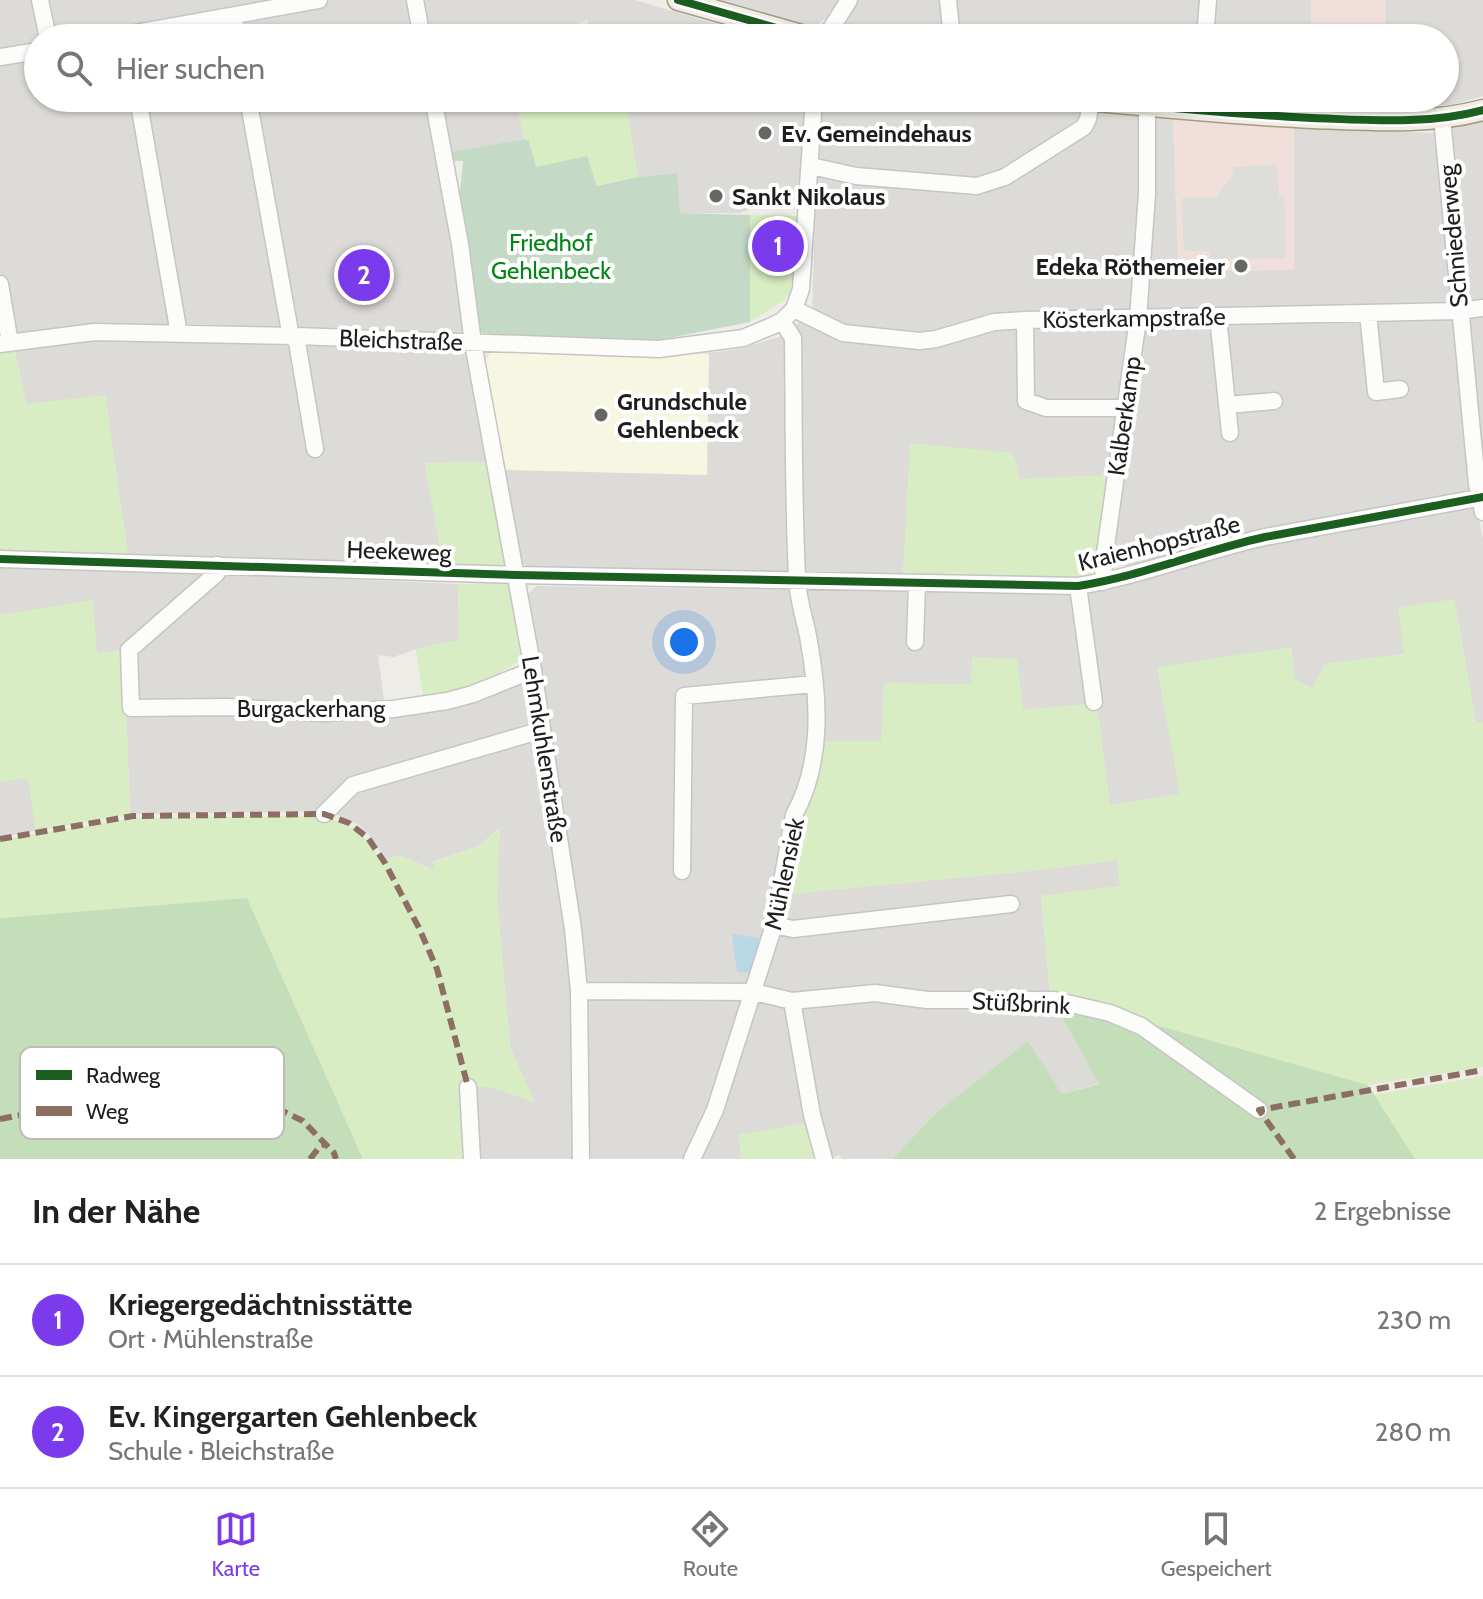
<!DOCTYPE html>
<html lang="de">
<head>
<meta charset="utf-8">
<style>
	body { margin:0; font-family:Cabin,sans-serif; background:#f6f6f6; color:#222 }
	.you { position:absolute; left:684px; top:642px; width:28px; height:28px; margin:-20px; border:6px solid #fff; border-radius:50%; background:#1a73e8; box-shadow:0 0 0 12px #1a73e833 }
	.badge { display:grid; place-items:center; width:52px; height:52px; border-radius:50%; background:#7c3aed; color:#fff; font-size:26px; font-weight:700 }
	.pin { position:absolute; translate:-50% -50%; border:4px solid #fff; box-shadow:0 2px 8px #0006 }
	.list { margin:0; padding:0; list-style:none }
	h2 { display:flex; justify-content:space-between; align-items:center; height:104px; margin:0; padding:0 32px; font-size:34px }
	h2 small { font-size:26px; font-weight:400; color:#767676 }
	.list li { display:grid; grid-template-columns:52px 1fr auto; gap:24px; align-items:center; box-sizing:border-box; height:112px; padding:0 32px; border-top:2px solid #e0e0e0 }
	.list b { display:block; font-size:30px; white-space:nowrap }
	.list p { margin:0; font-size:26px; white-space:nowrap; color:#767676 }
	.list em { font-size:26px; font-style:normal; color:#767676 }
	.icon { flex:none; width:44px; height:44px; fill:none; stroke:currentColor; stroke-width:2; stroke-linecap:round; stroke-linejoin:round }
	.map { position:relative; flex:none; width:1483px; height:1159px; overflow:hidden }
	.search { position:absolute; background:#fff; box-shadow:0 2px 6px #0004; left:24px; right:24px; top:24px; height:88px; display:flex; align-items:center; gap:20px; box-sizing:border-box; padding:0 28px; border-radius:44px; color:#767676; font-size:30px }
	.sheet { height:328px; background:#fff }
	nav { display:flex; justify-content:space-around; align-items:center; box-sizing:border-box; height:112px; border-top:2px solid #e0e0e0; background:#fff; font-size:22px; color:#767676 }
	nav a { display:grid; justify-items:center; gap:4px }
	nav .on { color:#7c3aed }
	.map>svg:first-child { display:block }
</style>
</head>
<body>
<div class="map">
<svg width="1483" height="1159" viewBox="0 0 1483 1159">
	<rect width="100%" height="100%" fill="#edece7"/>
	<path fill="#dcdbd8" d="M0 0H410L417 38H38V98H428L438 154 463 330 458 334 22 335 3 332 0 315Z
		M422 0H635L764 38H594L587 20 568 27 569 38H428Z
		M721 0H840L833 14 813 27Z
		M855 0H1311L1312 26 1214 28 1213 38H852L842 35 840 28Z
		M1386 0H1483V96L1455 104 1385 110V98H1445V38H1386Z
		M439 98H542L517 104 524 139 448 152Z
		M625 98H805L801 204 755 207 740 213H679L677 173 638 177Z
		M819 98H996L1047 106 1173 118 1179 272 1293 269 1294 128 1431 133 1483 122V491H1472L1230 537 1131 566 1112 565 1121 475 1020 479 911 443 903 577 529 568 519 560 483 362 490 351 701 354 739 349 785 335 812 311Z
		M95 340 465 350 492 462 425 463 443 564 128 554 105 396 26 404 15 351Z
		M1476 505 1483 539V722H1476L1454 599 1404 654 1325 664 1313 689 1294 678 1291 647 1180 795 1109 805 1097 704 1023 710 971 684H884L882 741H810L787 894 1039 870 1117 860 1121 886 1041 896 1050 995 1100 1083 1062 1094 935 1114 892 1159H842L840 1155 829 1159 823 1121 740 1135 741 1159H464L463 1086 489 1087 534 1101 510 1047 497 898 499 829 478 846 433 862 436 871 399 855 386 861 370 836 359 825 329 811 130 814 124 651 97 653 92 601 0 615V550L45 552 47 567 458 584 459 640 416 649 394 657 378 655 386 716 429 712 495 695 539 678 526 596 537 586 1070 594 1109 588 1235 551Z
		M28 777 36 831 0 837V782Z"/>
	<path fill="#f0dfdb" d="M1311 0H1386V38H1213L1214 28 1311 26Z
		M1206 98H1385V110L1359 111 1320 106Z
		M1173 118 1294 128V270L1178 272Z"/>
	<path fill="#f6f6e2" d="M490 352 709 354 707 475 504 470 485 361Z"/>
	<path fill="#d8edc3" d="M542 98H625L638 177 597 186 587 156 536 168 529 141 524 139 517 103Z
		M750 215 798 216 791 292 783 301 750 322Z
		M15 351 26 404 105 395 128 554 0 550V353Z
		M910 443 1013 453 1020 479 1108 475 1099 569 1089 578 903 577Z
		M492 462 507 557 503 566 443 564 425 463Z
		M458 584H508L521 660 492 678 457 691 423 698 416 649 459 640Z
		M1454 599 1476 722H1483V1067L1368 1085 1050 995 1041 896 1120 886 1117 860 1039 870 787 894 799 817 813 796 821 741H881L884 683 971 684 972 657 1017 659 1023 710 1097 703 1110 805 1180 794 1157 667 1291 647 1294 678 1313 688 1325 664 1404 654 1398 608Z
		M93 600 97 653 124 650 130 814 36 831 28 778 0 782V615Z
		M323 816C358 827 363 832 382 863L399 855 435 871 433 863 478 846 500 829 497 898 510 1047 535 1102 489 1087 464 1086V1159H363L247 898 0 918V840L133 818Z
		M1483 1076V1159H1415L1373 1095Z
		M822 1120 829 1159H741L739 1135Z"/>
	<path fill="#c5deba" d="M247 898 363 1159H0V918Z
		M1050 995 1368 1085 1415 1159H892L935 1114 1028 1041 1062 1094 1099 1084Z"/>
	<path fill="#c4dac6" d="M524 139 529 141 536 167 587 156 597 186 638 177 677 173 680 213 750 215V322L649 342 487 337 479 331 458 212 463 161H449L448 152Z"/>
	<path fill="#ddddda" d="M1277 165 1279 196H1284L1286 258 1210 259 1209 251H1184L1182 198H1215L1233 175 1232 167Z"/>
	<path fill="#b8d8e3" d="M732 934 759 938 752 973 737 972Z"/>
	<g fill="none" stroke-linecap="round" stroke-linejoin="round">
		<g stroke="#c5c5c3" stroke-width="19">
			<path id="minor" d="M40 0 48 38
				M415 0 422 38
				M948 0 952 38
				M233 16 237 38
				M107 38 319 0
				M825 38 849 0
				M1205 38 1208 0
				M0 57 38 51
				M138 98 179 334
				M248 98 291 337
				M433 98 460 244 473 343 533 670 573 929 579 991 581 1159
				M1442 118 1477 484 1483 512
				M811 166 856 176 977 186 1005 177 1084 127 1088 119 1091 100
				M0 284 10 343
				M794 309 843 333 920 341 936 339 994 322 1025 320 1459 311 1483 308
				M1368 313 1376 392 1400 389
				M1218 317 1230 433
				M1025 320 1026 401 1046 408H1125
				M296 336 315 449
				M0 344 94 332 296 336 659 349 743 338 772 326 782 321 794 309 801 289 814 98
				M1227 405 1274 401
				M0 559 517 575 1078 586C1141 576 1202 551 1265 537L1483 497
				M217 565V573L129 650 131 708 227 707 323 713 393 709 447 701 473 694 533 670
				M1103 582 1104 560 1138 319 1147 194V105
				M1078 586 1094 702
				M915 642 917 584
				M324 814 353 785 542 730
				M682 871 684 696 814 684
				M774 925 793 929 1011 904
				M579 991 754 992 792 1001 875 993 927 1000H1054L1110 1013 1141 1026 1259 1110
				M792 1001 812 1115 824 1159
				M468 1087 472 1159
				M692 1159 715 1110 774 925 794 815C824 761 819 695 808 636 804 616 797 596 797 576 793 497 794 417 793 338L782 321"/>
		</g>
		<g stroke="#a39b83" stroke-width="23">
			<path id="major" d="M678 0 812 38
				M1066 98C1148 106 1230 114 1312 118 1369 120 1427 125 1483 110"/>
		</g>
		<use href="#minor" stroke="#fcfcfb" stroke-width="16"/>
		<use href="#major" stroke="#f1ede4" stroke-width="20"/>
		<path stroke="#8d6e63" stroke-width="6" stroke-dasharray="12 6" stroke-linecap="butt" d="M0 839 133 816 324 814 349 823 368 838 385 863 419 928 437 969 468 1087
			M0 1119 57 1108 97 1091 137 1079 167 1076 191 1079 260 1100 303 1121 334 1153 336 1159
			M310 1159 321 1145 325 1144
			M1294 1159 1259 1110 1483 1070"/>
		<g stroke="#fff" stroke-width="13">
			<path id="cycleway" d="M678 0 812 38
				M1066 98C1148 106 1230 114 1312 118 1369 120 1427 125 1483 110
				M0 559 517 575 1078 586C1141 576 1202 551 1265 537L1483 497"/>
		</g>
		<use href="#cycleway" stroke="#1b5e20" stroke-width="8"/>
	</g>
	<g fill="#666664" stroke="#fff" stroke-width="3">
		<circle cx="765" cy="133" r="8"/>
		<circle cx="716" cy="196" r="8"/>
		<circle cx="1241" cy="266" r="8"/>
		<circle cx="601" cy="415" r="8"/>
	</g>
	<g text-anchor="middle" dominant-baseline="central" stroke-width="8" stroke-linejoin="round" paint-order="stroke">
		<g font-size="24" font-weight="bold" fill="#1e1e1e" stroke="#fff" text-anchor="start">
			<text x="781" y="133">Ev. Gemeindehaus</text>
			<text x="732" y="196">Sankt Nikolaus</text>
			<text x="1225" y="266" text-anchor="end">Edeka Röthemeier</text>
			<text x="617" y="401">Grundschule<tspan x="617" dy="28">Gehlenbeck</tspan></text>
		</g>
		<g font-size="24" fill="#1e1e1e" stroke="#fff">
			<text transform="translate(1453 236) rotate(-95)">Schniederweg</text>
			<text transform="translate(1134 318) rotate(-1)">Kösterkampstraße</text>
			<text transform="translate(401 340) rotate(2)">Bleichstraße</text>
			<text transform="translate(1124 416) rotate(-82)">Kalberkamp</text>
			<text transform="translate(1159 543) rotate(-14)">Kraienhopstraße</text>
			<text transform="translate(399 551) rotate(2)">Heekeweg</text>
			<text x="311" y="708">Burgackerhang</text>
			<text transform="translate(545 749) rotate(81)">Lehmkuhlenstraße</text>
			<text transform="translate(784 874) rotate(-78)">Mühlensiek</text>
			<text transform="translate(1021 1003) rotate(3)">Stüßbrink</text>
		</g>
		<g font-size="24" fill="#038615" stroke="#fff">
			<text x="551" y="242">Friedhof<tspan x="551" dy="28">Gehlenbeck</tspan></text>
		</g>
	</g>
	<rect x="20" y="1047" width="264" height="92" rx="12" fill="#fff" stroke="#bcbcbc" stroke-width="2"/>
	<rect x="36" y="1070" width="36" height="10" fill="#1b5e20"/>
	<rect x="36" y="1106" width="36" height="10" fill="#8d6e63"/>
	<g font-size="22" fill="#1e1e1e">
		<text x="86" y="1083">Radweg</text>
		<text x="86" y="1119">Weg</text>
	</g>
</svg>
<div class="you"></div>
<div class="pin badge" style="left:778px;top:246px">1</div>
<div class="pin badge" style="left:364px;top:275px">2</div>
<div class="search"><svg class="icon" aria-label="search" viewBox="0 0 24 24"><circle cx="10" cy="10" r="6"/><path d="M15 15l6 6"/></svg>Hier suchen</div>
</div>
<section class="sheet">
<h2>In der Nähe<small>2 Ergebnisse</small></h2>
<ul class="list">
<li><span class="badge">1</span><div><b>Kriegergedächtnisstätte</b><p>Ort · Mühlenstraße</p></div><em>230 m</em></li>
<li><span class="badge">2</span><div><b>Ev. Kingergarten Gehlenbeck</b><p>Schule · Bleichstraße</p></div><em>280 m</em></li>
</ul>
</section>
<nav>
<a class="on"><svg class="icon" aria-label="map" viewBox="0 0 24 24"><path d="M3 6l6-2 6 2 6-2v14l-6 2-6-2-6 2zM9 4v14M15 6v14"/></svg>Karte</a>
<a><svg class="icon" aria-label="directions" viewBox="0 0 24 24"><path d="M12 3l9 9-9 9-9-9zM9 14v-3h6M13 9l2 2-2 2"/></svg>Route</a>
<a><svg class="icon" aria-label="saved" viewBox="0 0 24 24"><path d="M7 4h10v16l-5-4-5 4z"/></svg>Gespeichert</a>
</nav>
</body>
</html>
